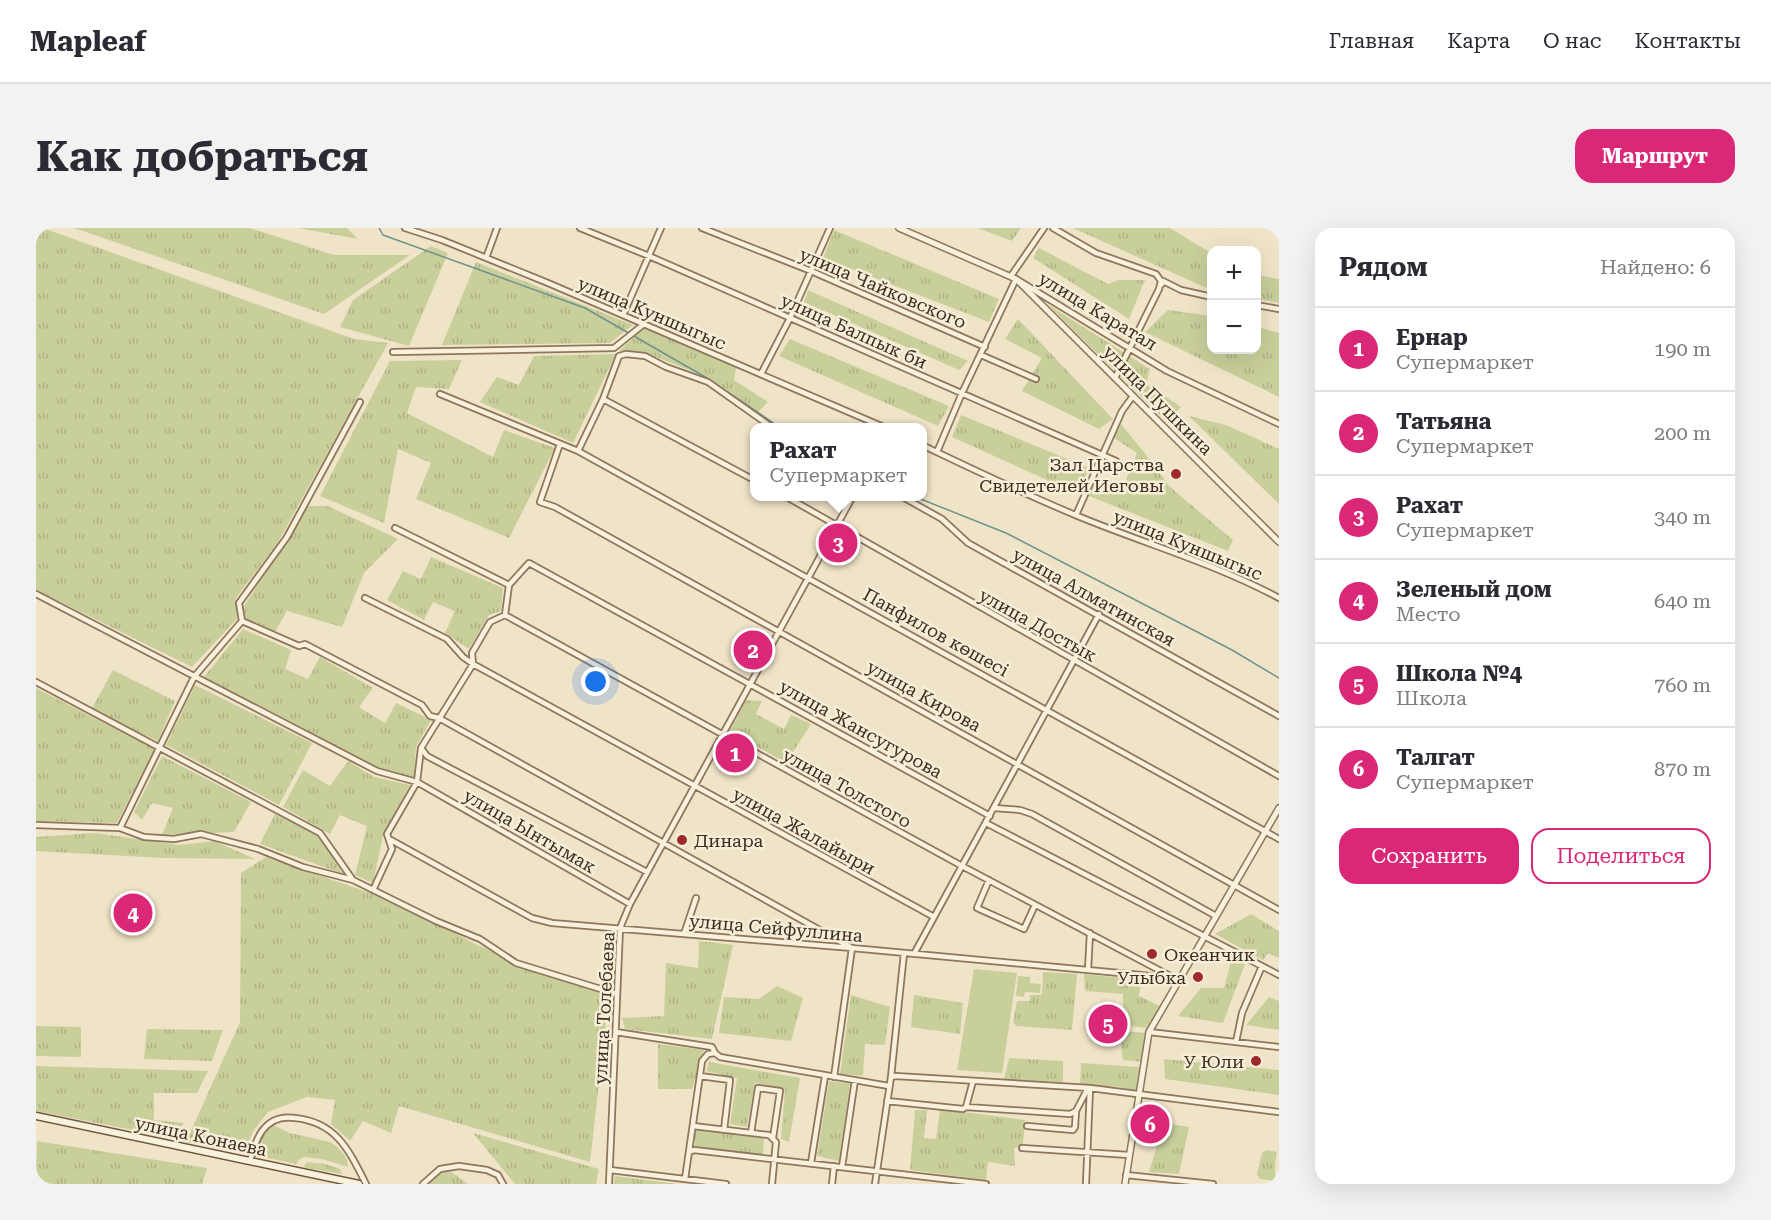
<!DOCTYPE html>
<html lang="ru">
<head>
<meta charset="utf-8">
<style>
	body { margin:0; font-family:"Roboto Serif",serif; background:#f2f2f3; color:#2b2b33 }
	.controls { position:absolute; right:18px; top:18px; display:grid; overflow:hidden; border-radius:12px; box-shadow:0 6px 24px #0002 }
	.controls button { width:54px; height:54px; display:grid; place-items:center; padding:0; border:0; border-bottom:2px solid #e1e1e2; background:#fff; color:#2b2b33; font:30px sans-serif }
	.you { position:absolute; left:560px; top:454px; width:21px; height:21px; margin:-15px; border:4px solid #fff; border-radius:50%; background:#1a73e8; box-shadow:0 0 0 9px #1a73e833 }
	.badge { display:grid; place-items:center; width:39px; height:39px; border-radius:50%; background:#db2777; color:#fff; font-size:20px; font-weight:700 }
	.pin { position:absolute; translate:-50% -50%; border:3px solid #fff; box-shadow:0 2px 6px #0006 }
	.popup { position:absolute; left:714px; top:195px; width:177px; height:78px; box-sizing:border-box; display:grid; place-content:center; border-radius:12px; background:#fff; filter:drop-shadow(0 2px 4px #0005); font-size:20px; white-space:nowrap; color:#7c7c81 }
	.popup b { font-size:22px; color:#2b2b33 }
	.popup::after { content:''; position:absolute; left:50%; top:100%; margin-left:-12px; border:12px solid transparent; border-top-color:#fff }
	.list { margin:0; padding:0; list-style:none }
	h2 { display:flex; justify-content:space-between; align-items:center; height:78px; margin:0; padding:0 24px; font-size:26px }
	h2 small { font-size:20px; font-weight:400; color:#7c7c81 }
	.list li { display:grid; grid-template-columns:39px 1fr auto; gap:18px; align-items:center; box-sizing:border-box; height:84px; padding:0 24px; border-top:2px solid #e1e1e2 }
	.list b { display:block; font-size:22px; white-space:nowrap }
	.list p { margin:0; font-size:20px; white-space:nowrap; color:#7c7c81 }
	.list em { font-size:20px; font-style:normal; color:#7c7c81 }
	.actions { display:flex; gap:12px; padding:18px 24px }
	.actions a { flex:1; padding:14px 0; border:2px solid #db2777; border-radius:18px; text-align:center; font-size:21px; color:#db2777 }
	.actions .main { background:#db2777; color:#fff }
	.map { position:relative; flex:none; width:1243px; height:956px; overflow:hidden; border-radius:18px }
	header { display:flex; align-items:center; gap:36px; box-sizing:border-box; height:84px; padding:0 30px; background:#fff; border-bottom:2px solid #e1e1e2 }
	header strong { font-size:28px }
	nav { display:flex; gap:33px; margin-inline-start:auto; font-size:21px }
	.intro { display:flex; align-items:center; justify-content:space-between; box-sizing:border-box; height:144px; padding:0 36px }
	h1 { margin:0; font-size:42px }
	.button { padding:15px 27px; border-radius:18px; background:#db2777; color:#fff; font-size:21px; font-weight:700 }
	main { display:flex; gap:36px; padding:0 36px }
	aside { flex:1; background:#fff; border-radius:18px; box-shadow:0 6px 24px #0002 }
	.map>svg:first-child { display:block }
</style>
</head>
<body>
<header>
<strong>Mapleaf</strong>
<nav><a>Главная</a><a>Карта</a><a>О нас</a><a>Контакты</a></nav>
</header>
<div class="intro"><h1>Как добраться</h1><a class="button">Маршрут</a></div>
<main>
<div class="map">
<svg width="1243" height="956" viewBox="0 0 1243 956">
	<defs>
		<pattern id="grass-tufts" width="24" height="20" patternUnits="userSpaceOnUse" patternTransform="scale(1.5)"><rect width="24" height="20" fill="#c9cf9b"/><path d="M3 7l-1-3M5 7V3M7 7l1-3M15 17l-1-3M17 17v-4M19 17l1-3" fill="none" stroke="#aeb285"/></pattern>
	</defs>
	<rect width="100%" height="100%" fill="#f0e4c8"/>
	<path fill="url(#grass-tufts)" d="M0 0H7L318 111 352 115 241 316 200 370 201 391 156 439 0 362Z
		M38 0H214L298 27H374L288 86Z
		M263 0H311L322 11 267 1Z
		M942 0H985L976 13Z
		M1037 0H1134L1175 25V62Z
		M798 2 963 71 953 94 787 30Z
		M395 18 412 25 373 118 304 99 317 72Z
		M1003 20 1072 56 1082 52H1109L1093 91 997 30Z
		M440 34 597 97 574 115 406 117Z
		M1220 47 1243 51V75L1221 71Z
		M772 62 932 133 923 142 768 74Z
		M1011 76 1114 141 1110 156 1145 179 1131 194Z
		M1132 82 1175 88 1176 122H1220L1221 99 1243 105V169L1109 104Z
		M982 91 1077 191 1063 201 986 163 1006 130 969 111Z
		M608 100 700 140 698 152 732 174 722 184 675 151 608 124 583 123Z
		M754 111 913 178 902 198 743 128Z
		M580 126 537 215 444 174 461 149 483 157 498 128Z
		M426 132 413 161 380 159 371 185 457 229 468 202 519 220 473 310 380 271 395 235 362 221 348 295 284 268 354 133Z
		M925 187 1053 240 1042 266 916 209Z
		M1153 188 1190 197 1243 221V276Z
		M1085 196 1107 223 1134 259 1197 312 1192 323 1053 268 1060 251 1087 260 1101 225 1078 210Z
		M272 278H292L362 311 328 345 306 399 251 383 239 404 209 390 208 378Z
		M395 329 467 360 465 383 453 387 433 421 409 405 419 383 397 374 388 392 351 372 367 343 385 351Z
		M207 401 255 422 249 441 272 451 284 429 337 460 323 479 349 495 360 475 395 492 380 519 378 550 341 540 168 449Z
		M77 442 139 473 122 513 55 482Z
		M159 457 276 515 243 577 130 517Z
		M0 460 119 521 81 595 0 593Z
		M710 472 726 473 720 486 748 501 755 487 775 496 750 535 694 503Z
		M126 528 215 574 198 604 126 607 137 580 116 575 106 592 98 584Z
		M312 533 338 549 374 557 348 604 337 655 319 647 331 598 304 587 294 606 247 579 267 542 294 558Z
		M239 586 284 609 307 646 224 616Z
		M59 605 143 617 178 613 219 631 128 630 0 623V609Z
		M230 629 366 676 441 717 573 768 554 934 363 878 355 905 327 893 314 913 295 896 299 872 271 869 232 884 218 902 207 925 150 914 204 794 205 645Z
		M1215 686 1243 703V730L1232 725 1227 732 1179 706Z
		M663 713 697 717 676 811 589 801 586 790 628 788 630 735 662 740Z
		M1195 733 1209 736 1187 795 1142 788 1165 760H1188Z
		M1007 744 1041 746 1036 802 980 798 977 794 981 773H994V767H1006Z
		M1048 746 1105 752 1103 768 1124 778 1111 800 1087 797V766L1049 763Z
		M741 758 767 770 755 813 683 805 688 769 723 771Z
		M815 767 854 779 849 817 829 816 827 848 804 846Z
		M878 767 927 775 924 806 875 799Z
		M1233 769 1243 773V802L1210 797Z
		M0 798 45 799V829L0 828Z
		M111 801 187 802 176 833 108 831Z
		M1083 803 1109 805 1105 834 1087 832Z
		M622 816 668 822 656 861H622Z
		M973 830 1027 833V854L968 852Z
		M1128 831 1243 842V867L1129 851Z
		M673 834 764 850 753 914 745 911 749 861 719 855 711 899 694 896 701 850 670 843Z
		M1045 835 1104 839 1100 864 1084 859 1044 858Z
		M0 838 172 843 161 865H118V892L148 895 138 910 0 883Z
		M793 853 814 856 803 933 781 928Z
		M904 881 989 892 987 917 978 920 979 938 952 934 950 952 874 942 879 882H891L888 910 900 911Z
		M1128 895 1153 899 1143 946 1113 944Z
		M239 898 254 905 294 914C302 918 313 929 312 939L286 931 268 929 264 931 260 936 227 929 224 921 226 905 233 899Z
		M659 902 728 910 727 927 659 918Z
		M437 905 563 941 560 956H479Z
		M1 913 171 940 166 956H0Z
		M1231 922 1241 924 1239 935V953L1224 951 1221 946 1226 925Z
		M271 934 289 936 304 941 306 946 270 940 268 938Z
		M407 943 415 944 432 956H393Z
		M579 948 642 956H578Z"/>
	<path fill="#c9cf9b" d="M938 741 981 745 966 845 921 842Z
		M982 748 994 749V755L1005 756 1004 765 989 764 988 769 980 768Z"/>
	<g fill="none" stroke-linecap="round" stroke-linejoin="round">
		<path stroke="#6f938a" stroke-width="1.5" d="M343 0 347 7 549 80 671 150 745 200
			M877 268 970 305 1196 422 1243 450"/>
		<g stroke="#8d765c" stroke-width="8">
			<path id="minor" d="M369 0 406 12 512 55 850 200
				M544 0 613 28 1080 233
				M666 0 775 43 949 119
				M1017 0 1060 25 1120 46 1125 53 1123 61 1079 150
				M450 30 461 0
				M975 48 1008 0
				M1126 56 1127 53 1145 62 1176 69
				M1220 77 1243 81
				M587 87 625 0
				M357 124 578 120 608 96
				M945 127 1000 151
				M725 146 754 90 794 0
				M404 166 542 223 1243 611
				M567 171 718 252
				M524 216 504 274 519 279 1243 682
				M886 217C938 242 991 267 1044 289 1110 316 1180 336 1243 370
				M542 223 567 171 583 128 590 126 609 128 630 139 672 154 737 200
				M901 224 926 165 980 51 1131 143 1243 196
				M749 268 1243 548
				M865 268 906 291 932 315 1243 488
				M1040 287 1086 183 1097 168
				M359 300 473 357
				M0 366 341 543 381 554 594 676
				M329 370 411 411 427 429 437 436 898 689
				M469 387 926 638 1138 750
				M206 393 203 375 251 309 324 174
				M0 454 284 605 317 652 400 693 444 711 480 735 581 766
				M385 520 391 528 611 644
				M958 580 984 582 996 586 1180 688
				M950 595 1243 747
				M0 597 84 600 108 609 138 611 165 606 222 621 267 639 317 652
				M84 600 158 449 206 393 263 418 269 416 386 477 394 488 403 490 816 720 798 849
				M355 612 496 690 516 695 816 720 1105 747 1143 752
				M953 652 941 680 988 701 999 677
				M337 662 356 621 351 606 381 554 385 520 437 436 436 425 454 394 469 387 473 357 493 335 954 588
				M648 706 660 670
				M878 726 1063 386
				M1052 742 1054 705
				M580 804 676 819 679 825 684 829 853 858
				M1113 804 1243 819
				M1200 814 1206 785 1226 738
				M664 848 694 852 688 902
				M855 849 868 725
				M851 873 927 881 930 879 937 853
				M930 879 1034 886 1040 883 1052 860
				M657 898 733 907 740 914 736 956
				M991 898 1037 902 1039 899 1040 883
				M715 905 722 860 744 863 737 910
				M986 920 1093 927
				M653 924 658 922 950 956
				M214 933C217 923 220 911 226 903 234 892 246 888 259 890 300 894 313 922 330 956
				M775 935 789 848
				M806 939 819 852
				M574 942 690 956
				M1090 947 1177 956
				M649 951 666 833 672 826 679 825
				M387 956 404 941 423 938 451 942 462 947 467 956
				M573 956 584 700 594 676 817 268
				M796 956 798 938
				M839 956 855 849 860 848 1054 860 1243 884
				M1050 956 1054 860"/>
		</g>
		<g stroke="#8d765c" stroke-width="8">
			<path id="tertiary" d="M863 0 980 51 1243 314
				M1089 956 1113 804 1243 580"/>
		</g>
		<g stroke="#6f573f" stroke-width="9">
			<path id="secondary" d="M0 888 323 956"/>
		</g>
		<use href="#minor" stroke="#faf1dc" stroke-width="4.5"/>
		<use href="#tertiary" stroke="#faf1dc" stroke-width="5"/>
		<use href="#secondary" stroke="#faf1dc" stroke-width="6"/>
	</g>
	<g fill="#9e2a2b" stroke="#f7eed8" stroke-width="2">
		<circle cx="1140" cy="246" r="6"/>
		<circle cx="646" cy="612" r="6"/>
		<circle cx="1116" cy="726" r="6"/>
		<circle cx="1162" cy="749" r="6"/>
		<circle cx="1220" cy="833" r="6"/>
	</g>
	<g text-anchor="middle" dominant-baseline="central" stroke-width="5" stroke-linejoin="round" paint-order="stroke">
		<g font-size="18" fill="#3d2e20" stroke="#f7eed8">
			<text transform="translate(847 60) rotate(23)">улица Чайковского</text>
			<text transform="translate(1062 83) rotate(31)">улица Каратал</text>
			<text transform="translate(616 85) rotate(23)">улица Куншыгыс</text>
			<text transform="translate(818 103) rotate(24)">улица Балпык би</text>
			<text transform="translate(1122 172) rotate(45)">улица Пушкина</text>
			<text transform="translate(1152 317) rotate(22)">улица Куншыгыс</text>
			<text transform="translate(1058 369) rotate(29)">улица Алматинская</text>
			<text transform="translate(1002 397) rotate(29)">улица Достык</text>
			<text transform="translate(900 404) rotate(29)">Панфилов көшесі</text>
			<text transform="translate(888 468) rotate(29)">улица Кирова</text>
			<text transform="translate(825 501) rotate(29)">улица Жансугурова</text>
			<text transform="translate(811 560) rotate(29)">улица Толстого</text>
			<text transform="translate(494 603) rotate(30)">улица Ынтымак</text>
			<text transform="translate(768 603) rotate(29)">улица Жалайыри</text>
			<text transform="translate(740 700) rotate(5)">улица Сейфуллина</text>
			<text transform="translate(568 780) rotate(-87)">улица Толебаева</text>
			<text transform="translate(165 908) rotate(12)">улица Конаева</text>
		</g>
		<g font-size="18" fill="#3d2e20" stroke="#f7eed8" text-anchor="end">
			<text x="1128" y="236">Зал Царства<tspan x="1128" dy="21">Свидетелей Иеговы</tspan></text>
			<text x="658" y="612" text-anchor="start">Динара</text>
			<text x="1128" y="726" text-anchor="start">Океанчик</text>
			<text x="1150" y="749">Улыбка</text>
			<text x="1208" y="833">У Юли</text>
		</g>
	</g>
</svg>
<div class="controls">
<button>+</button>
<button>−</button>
</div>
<div class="you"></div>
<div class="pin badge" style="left:699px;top:525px">1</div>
<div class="pin badge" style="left:717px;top:422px">2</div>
<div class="pin badge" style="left:802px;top:315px">3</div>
<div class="popup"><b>Рахат</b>Супермаркет</div>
<div class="pin badge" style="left:97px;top:685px">4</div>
<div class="pin badge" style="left:1072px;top:796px">5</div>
<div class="pin badge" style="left:1114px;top:896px">6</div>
</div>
<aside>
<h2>Рядом<small>Найдено: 6</small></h2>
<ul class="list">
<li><span class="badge">1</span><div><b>Ернар</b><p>Супермаркет</p></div><em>190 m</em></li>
<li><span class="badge">2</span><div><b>Татьяна</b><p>Супермаркет</p></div><em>200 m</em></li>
<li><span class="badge">3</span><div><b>Рахат</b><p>Супермаркет</p></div><em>340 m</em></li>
<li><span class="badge">4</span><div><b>Зеленый дом</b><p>Место</p></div><em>640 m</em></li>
<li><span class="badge">5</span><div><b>Школа №4</b><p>Школа</p></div><em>760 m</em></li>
<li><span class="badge">6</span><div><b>Талгат</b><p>Супермаркет</p></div><em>870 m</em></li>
</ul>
<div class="actions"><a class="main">Сохранить</a><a>Поделиться</a></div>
</aside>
</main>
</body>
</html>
